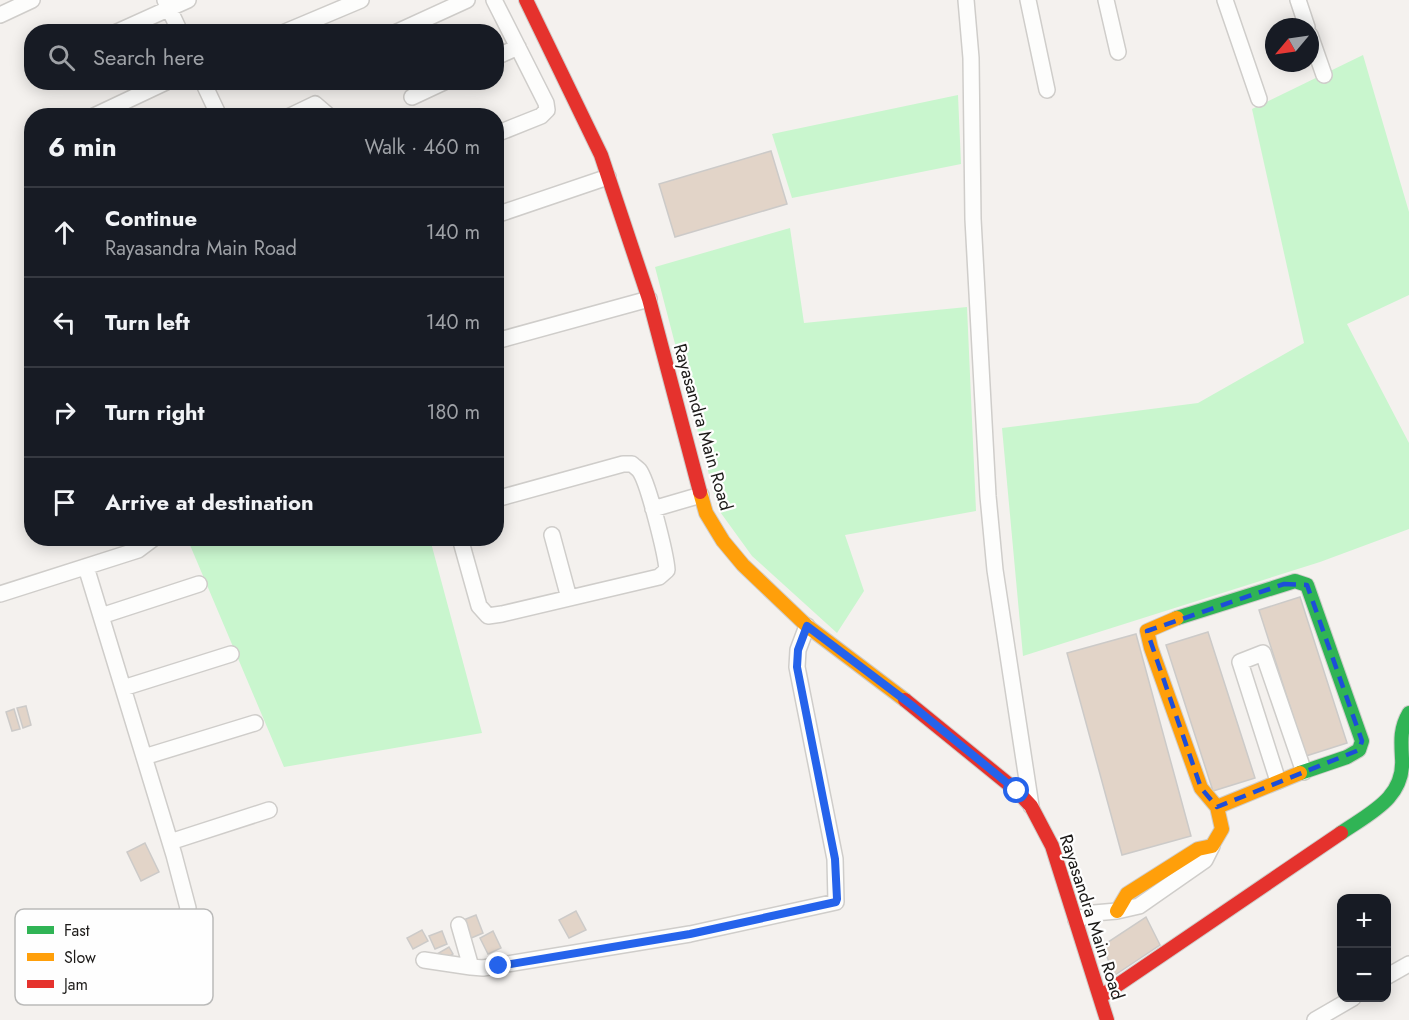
<!DOCTYPE html>
<html lang="en">
<head>
<meta charset="utf-8">
<style>
	body { margin:0; font-family:Jost,sans-serif; background:#20242c; color:#f1f3f6 }
	.controls { position:absolute; right:18px; bottom:18px; display:grid; overflow:hidden; border-radius:12px; box-shadow:0 3px 15px #0003 }
	.controls button { width:54px; height:54px; display:grid; place-items:center; padding:0; border:0; border-bottom:2px solid #363941; background:#171b24; color:#f1f3f6; font:30px sans-serif }
	.compass { position:absolute; left:1265px; top:18px; width:54px; height:54px; border-radius:50%; background:#171b24; box-shadow:0 3px 15px #0003; rotate:241deg }
	.stop { position:absolute; width:18px; height:18px; margin:-14px; border:4px solid #2563eb; border-radius:50%; background:#fff }
	.stop.end { background:#2563eb; border-color:#fff; box-shadow:0 2px 6px #0008 }
	.list { margin:0; padding:0; list-style:none }
	h2 { display:flex; justify-content:space-between; align-items:center; height:78px; margin:0; padding:0 24px; font-size:26px }
	h2 small { font-size:20px; font-weight:400; color:#9ea1a6 }
	.list li { display:grid; grid-template-columns:39px 1fr auto; gap:18px; align-items:center; box-sizing:border-box; height:90px; padding:0 24px; border-top:2px solid #363941 }
	.list b { display:block; font-size:22px; white-space:nowrap }
	.list p { margin:0; font-size:20px; white-space:nowrap; color:#9ea1a6 }
	.list em { font-size:20px; font-style:normal; color:#9ea1a6 }
	.icon { flex:none; width:33px; height:33px; fill:none; stroke:currentColor; stroke-width:2; stroke-linecap:round; stroke-linejoin:round }
	.map { position:relative; flex:none; width:1409px; height:1020px; overflow:hidden }
	.search { position:absolute; background:#171b24; box-shadow:0 3px 15px #0003; left:24px; top:24px; width:480px; height:66px; display:flex; align-items:center; gap:15px; box-sizing:border-box; padding:0 21px; border-radius:24px; color:#9ea1a6; font-size:22px }
	.panel { position:absolute; background:#171b24; box-shadow:0 3px 15px #0003; left:24px; top:108px; width:480px; height:438px; border-radius:24px }
	.map>svg:first-child { display:block }
</style>
</head>
<body>
<div class="map">
<svg width="1409" height="1020" viewBox="0 0 1409 1020">
	<rect width="100%" height="100%" fill="#f4f1ee"/>
	<path fill="#c9f6ce" d="M1363 55 1409 212V295L1347 324 1409 443V529L1320 562 1023 656 1002 428 1198 403 1304 343 1252 109Z
		M958 95 961 164 792 198 772 134Z
		M790 228 804 323 967 307 976 511 845 535 864 591 837 633 752 556 718 509 655 267Z
		M187 538 430 539 482 733 284 767Z"/>
	<path fill="#e2d4c8" stroke="#cccac8" stroke-width="1.5" d="M771 151 787 204 675 237 659 184Z
		M1300 597 1347 743 1306 756 1259 610Z
		M1208 632 1255 778 1213 791 1166 645Z
		M1136 634 1191 836 1122 855 1067 653Z
		M26 706 31 725 23 728 17 708Z
		M14 709 20 729 12 731 6 712Z
		M145 843 159 872 141 881 127 852Z
		M576 911 586 930 569 938 559 920Z
		M476 915 483 933 469 939 461 921Z
		M1146 917 1160 945 1115 975 1102 946Z
		M422 930 428 941 413 949 407 938Z
		M442 931 447 944 435 949 429 936Z
		M493 931 501 948 488 954 480 938Z
		M449 947 453 954 441 961 437 954Z"/>
	<g fill="none" stroke-linecap="round" stroke-linejoin="round">
		<g stroke="#cfcdca" stroke-width="18">
			<path id="street" d="M165 0 180 32
				M494 0 546 103 547 110 541 116 496 134
				M966 0 971 58 973 219 988 496 995 570 1031 806
				M1028 0 1047 90
				M1106 0 1118 52
				M1225 0 1259 99
				M1298 0 1307 27
				M0 15 32 0
				M117 32 188 0
				M285 32 361 0
				M397 32 467 0
				M1310 35 1324 75
				M496 57 518 47
				M203 82 219 116
				M412 97 444 82
				M94 116 166 82
				M290 116 315 104 329 116
				M496 215 608 177
				M496 341 649 299
				M653 509 701 495
				M552 535 569 598
				M460 538 479 606 488 616 502 614 659 577 667 570C666 555 648 481 639 470 637 468 634 466 632 464H623L496 499
				M86 567 174 855 188 908 169 971
				M0 594 138 550 154 538
				M101 616 199 584
				M123 688 231 654
				M144 757 255 723
				M1278 781 1240 662 1263 653 1304 772
				M170 842 269 810
				M1076 920 1094 913 1117 911 1139 906 1205 860 1212 846
				M459 925 471 967 483 968 690 934 836 902 835 859 797 667 798 650 807 626
				M424 960 471 967
				M1386 977 1409 964
				M1315 1020 1353 998"/>
		</g>
		<g stroke="#cfcdca" stroke-width="16">
			<path id="fast" d="M1177 618 1295 581 1307 585 1362 741 1359 750 1347 757 1300 773
				M1341 833C1370 813 1405 798 1402 758 1401 741 1400 728 1409 713"/>
		</g>
		<g stroke="#cfcdca" stroke-width="16">
			<path id="slow" d="M700 492 706 513 723 541 743 565 807 626 905 700
				M1217 807 1300 773
				M1117 911 1127 894 1198 849 1212 846 1222 829 1217 807 1201 788 1151 648 1147 631 1177 618"/>
		</g>
		<g stroke="#cfcdca" stroke-width="16">
			<path id="jam" d="M526 0 601 155 649 299 700 492
				M905 700 1017 791 1031 806 1052 846 1107 1020
				M1100 997 1341 833"/>
		</g>
		<use href="#street" stroke="#fdfdfc" stroke-width="15"/>
		<use href="#fast" stroke="#30b455" stroke-width="14"/>
		<use href="#slow" stroke="#ff9f0a" stroke-width="14"/>
		<use href="#jam" stroke="#e5322d" stroke-width="14"/>
	</g>
	<g fill="none" stroke-linecap="round" stroke-linejoin="round">
		<path stroke="#2563eb" stroke-width="8" d="M499 966 690 934 836 902 837 899 835 859 797 667 798 650 807 626 914 707 1017 791"/>
	</g>
	<path fill="none" stroke="#1d4ed8" stroke-width="4.5" stroke-dasharray="12 8" stroke-linejoin="round" d="M1284 584 1307 585 1362 741 1359 750 1217 807 1201 788 1147 631Z"/>
	<g text-anchor="middle" dominant-baseline="central" stroke-width="4.5" stroke-linejoin="round" paint-order="stroke">
		<g font-size="18" fill="#1c1a18" stroke="#fefefe">
			<text transform="translate(703 427) rotate(74)">Rayasandra Main Road</text>
			<text transform="translate(1092 917) rotate(72)">Rayasandra Main Road</text>
		</g>
	</g>
	<rect x="15" y="909" width="198" height="96" rx="9" fill="#fefefe" stroke="#babab9" stroke-width="1.5"/>
	<rect x="27" y="926" width="27" height="8" fill="#30b455"/>
	<rect x="27" y="953" width="27" height="8" fill="#ff9f0a"/>
	<rect x="27" y="980" width="27" height="8" fill="#e5322d"/>
	<g font-size="16" fill="#1c1a18">
		<text x="64" y="936">Fast</text>
		<text x="64" y="963">Slow</text>
		<text x="64" y="990">Jam</text>
	</g>
</svg>
<div class="controls">
<button>+</button>
<button>−</button>
</div>
<svg class="compass" viewBox="-18 -18 36 36"><path d="M0-13l5 13h-10z" fill="#e53935"/><path d="M0 13l5-13h-10z" fill="#9ea1a6"/></svg>
<div class="stop" style="left:1017px;top:791px"></div>
<div class="stop end" style="left:499px;top:966px"></div>
<div class="search"><svg class="icon" aria-label="search" viewBox="0 0 24 24"><circle cx="10" cy="10" r="6"/><path d="M15 15l6 6"/></svg>Search here</div>
<section class="panel">
<h2>6 min<small>Walk · 460 m</small></h2>
<ul class="list">
<li><svg class="icon" aria-label="ahead" viewBox="0 0 24 24"><path d="M12 20V5M6 11l6-6 6 6"/></svg><div><b>Continue</b><p>Rayasandra Main Road</p></div><em>140 m</em></li>
<li><svg class="icon" aria-label="left" viewBox="0 0 24 24"><path d="M17 20v-9H6M10 6l-5 5 5 5"/></svg><div><b>Turn left</b></div><em>140 m</em></li>
<li><svg class="icon" aria-label="right" viewBox="0 0 24 24"><path d="M7 20v-9h11M14 6l5 5-5 5"/></svg><div><b>Turn right</b></div><em>180 m</em></li>
<li><svg class="icon" aria-label="arrive" viewBox="0 0 24 24"><path d="M6 21V4h12l-3 4 3 4H6"/></svg><div><b>Arrive at destination</b></div></li>
</ul>
</section>
</div>
</body>
</html>
